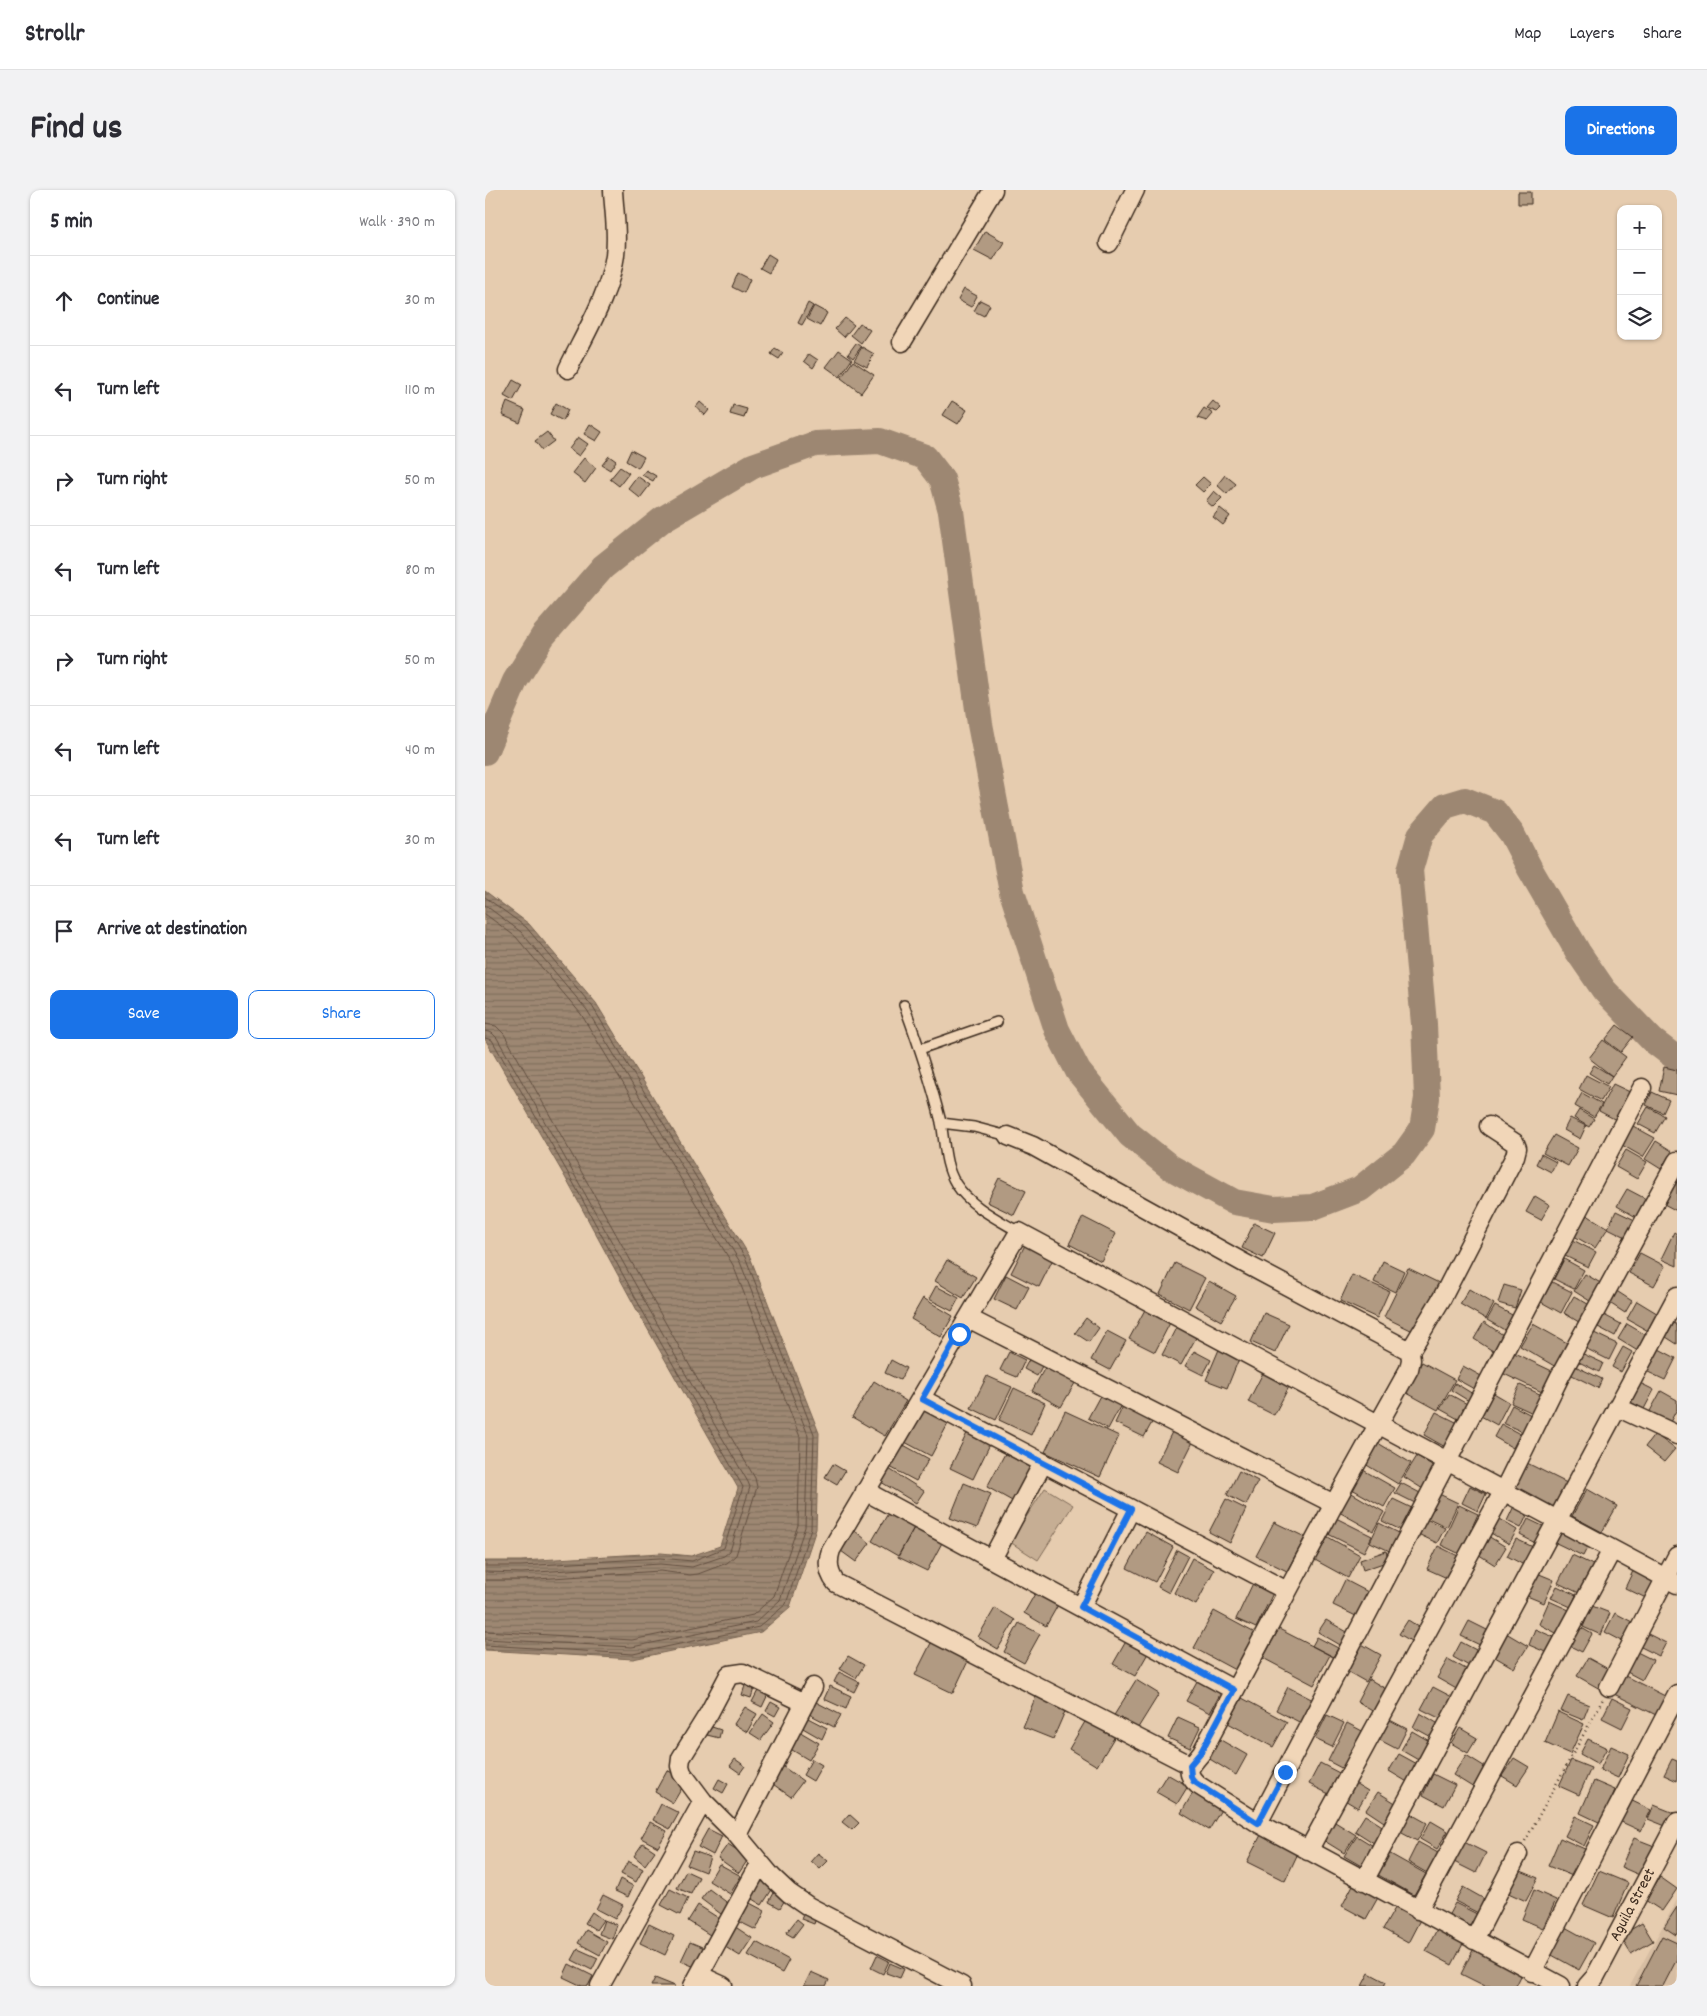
<!DOCTYPE html>
<html lang="en">
<head>
<meta charset="utf-8">
<style>
	body { margin:0; font-family:Dekko,sans-serif; background:#f2f2f3; color:#2b2b33 }
	.controls { position:absolute; right:15px; top:15px; display:grid; overflow:hidden; border-radius:10px; box-shadow:0 1px 4px #0004 }
	.controls button { width:45px; height:45px; display:grid; place-items:center; padding:0; border:0; border-bottom:1px solid #e1e1e2; background:#fff; color:#2b2b33; font:25px sans-serif }
	.stop { position:absolute; width:15px; height:15px; margin:-11px; border:4px solid #1a73e8; border-radius:50%; background:#fff }
	.stop.end { background:#1a73e8; border-color:#fff; box-shadow:0 1px 5px #0008 }
	.list { margin:0; padding:0; list-style:none }
	h2 { display:flex; justify-content:space-between; align-items:center; height:65px; margin:0; padding:0 20px; font-size:21px }
	h2 small { font-size:16px; font-weight:400; color:#7c7c81 }
	.list li { display:grid; grid-template-columns:32px 1fr auto; gap:15px; align-items:center; box-sizing:border-box; height:90px; padding:0 20px; border-top:1px solid #e1e1e2 }
	.list b { display:block; font-size:19px; white-space:nowrap }
	.list em { font-size:16px; font-style:normal; color:#7c7c81 }
	.actions { display:flex; gap:10px; padding:15px 20px }
	.actions a { flex:1; padding:11px 0; border:1px solid #1a73e8; border-radius:10px; text-align:center; font-size:18px; color:#1a73e8 }
	.actions .main { background:#1a73e8; color:#fff }
	.icon { flex:none; width:28px; height:28px; fill:none; stroke:currentColor; stroke-width:2; stroke-linecap:round; stroke-linejoin:round }
	.map { position:relative; flex:none; width:1192px; height:1796px; overflow:hidden; border-radius:10px }
	header { display:flex; align-items:center; gap:30px; box-sizing:border-box; height:70px; padding:0 25px; background:#fff; border-bottom:1px solid #e1e1e2 }
	header strong { font-size:24px }
	nav { display:flex; gap:28px; margin-inline-start:auto; font-size:18px }
	.intro { display:flex; align-items:center; justify-content:space-between; box-sizing:border-box; height:120px; padding:0 30px }
	h1 { margin:0; font-size:35px }
	.button { padding:12px 22px; border-radius:10px; background:#1a73e8; color:#fff; font-size:18px; font-weight:700 }
	main { display:flex; gap:30px; padding:0 30px }
	aside { flex:1; background:#fff; border-radius:10px; box-shadow:0 1px 4px #0004 }
	.map>svg:first-child { display:block }
</style>
</head>
<body>
<header>
<strong>Strollr</strong>
<nav><a>Map</a><a>Layers</a><a>Share</a></nav>
</header>
<div class="intro"><h1>Find us</h1><a class="button">Directions</a></div>
<main>
<aside>
<h2>5 min<small>Walk · 390 m</small></h2>
<ul class="list">
<li><svg class="icon" aria-label="ahead" viewBox="0 0 24 24"><path d="M12 20V5M6 11l6-6 6 6"/></svg><div><b>Continue</b></div><em>30 m</em></li>
<li><svg class="icon" aria-label="left" viewBox="0 0 24 24"><path d="M17 20v-9H6M10 6l-5 5 5 5"/></svg><div><b>Turn left</b></div><em>110 m</em></li>
<li><svg class="icon" aria-label="right" viewBox="0 0 24 24"><path d="M7 20v-9h11M14 6l5 5-5 5"/></svg><div><b>Turn right</b></div><em>50 m</em></li>
<li><svg class="icon" aria-label="left" viewBox="0 0 24 24"><path d="M17 20v-9H6M10 6l-5 5 5 5"/></svg><div><b>Turn left</b></div><em>80 m</em></li>
<li><svg class="icon" aria-label="right" viewBox="0 0 24 24"><path d="M7 20v-9h11M14 6l5 5-5 5"/></svg><div><b>Turn right</b></div><em>50 m</em></li>
<li><svg class="icon" aria-label="left" viewBox="0 0 24 24"><path d="M17 20v-9H6M10 6l-5 5 5 5"/></svg><div><b>Turn left</b></div><em>40 m</em></li>
<li><svg class="icon" aria-label="left" viewBox="0 0 24 24"><path d="M17 20v-9H6M10 6l-5 5 5 5"/></svg><div><b>Turn left</b></div><em>30 m</em></li>
<li><svg class="icon" aria-label="arrive" viewBox="0 0 24 24"><path d="M6 21V4h12l-3 4 3 4H6"/></svg><div><b>Arrive at destination</b></div></li>
</ul>
<div class="actions"><a class="main">Save</a><a>Share</a></div>
</aside>
<div class="map">
<svg width="1192" height="1796" viewBox="0 0 1192 1796">
	<defs>
		<pattern id="water-rules" width="6" height="5" patternUnits="userSpaceOnUse" patternTransform="scale(1.25)"><rect width="6" height="5" fill="#9d8772"/><path d="M0 2.5h6" fill="none" stroke="#816f5d"/></pattern>
	</defs>
	<rect width="100%" height="100%" fill="#e6ccaf"/>
	<filter id="ink" filterUnits="userSpaceOnUse"><feTurbulence type="fractalNoise" baseFrequency=".02" numOctaves="2"/><feDisplacementMap in="SourceGraphic" scale="10" xChannelSelector="R" yChannelSelector="G"/><feConvolveMatrix kernelMatrix="1 2 1 2 8 2 1 2 1" color-interpolation-filters="sRGB"/></filter>
	<g filter="url(#ink)">
		<path fill="#d6bda2" d="M1192 1710V1796H1145Z"/>
		<path fill="#c6ae94" stroke="#806c59" d="M560 1298 588 1315 553 1370 525 1352Z"/>
		<path fill="url(#water-rules)" stroke="#766250" d="M0 701 44 734 111 813 265 1067 334 1243 331 1339 305 1417 276 1442 148 1469 0 1460V1371H36L176 1363 206 1366 235 1356 253 1298 153 1122 80 987 0 849Z"/>
		<g fill="none" stroke-linecap="round" stroke-linejoin="round">
			<path stroke="#624f40" stroke-width="1" d="M0 707 41 737 107 816 261 1069 329 1244 326 1338 301 1414 274 1437 148 1464 0 1455
				M0 715 36 742 102 820 255 1072 323 1245 320 1337 295 1410 271 1432 147 1457 0 1449
				M0 724 31 747 96 824 248 1075 315 1247 313 1335 289 1406 268 1425 147 1450 0 1441
				M0 834 11 836 19 844C103 991 183 1142 270 1288L272 1297 251 1365 242 1373 213 1384 205 1385 175 1381 37 1390H0
				M0 841 7 843 12 848C97 995 176 1145 263 1292L265 1297 245 1361 239 1366 207 1377 175 1374 37 1383 0 1382
				M0 848 7 850 84 985 157 1120 258 1297 239 1358 207 1371 175 1368 36 1376H0"/>
			<path stroke="#9d8772" stroke-width="26" d="M0 562 30 491 58 446 118 377 178 329 268 276 330 254 395 251 440 267 457 289 466 321 495 534 527 702 572 840 593 881 645 945 685 977 749 1012 789 1019 828 1017 875 999 919 964 937 939 942 908 939 834 925 680 935 645 960 616 980 610 1010 622 1027 644 1045 679 1093 762 1119 800 1167 850 1192 869"/>
		</g>
		<path fill="#b19a82" stroke="#3b2a1e" d="M1033 2H1046V14H1033Z
			M500 41 519 52 508 70 489 60Z
			M283 64 291 69 284 83 275 78Z
			M253 83 265 89 259 103 247 97Z
			M479 99 492 106 486 117 473 110Z
			M495 110 505 115 499 126 489 121Z
			M323 113 328 116 317 135 313 133Z
			M329 116 342 123 335 136 322 129Z
			M360 128 369 135 359 147 350 139Z
			M375 133 385 140 376 153 366 145Z
			M371 153 376 157 368 168 363 164Z
			M377 157 389 164 382 177 369 170Z
			M290 158 298 163 294 169 286 164Z
			M354 160 367 169 355 187 341 177Z
			M324 164 333 170 328 178 319 171Z
			M368 171 389 185 376 203 356 188Z
			M28 190 37 195 28 211 19 206Z
			M467 211 482 220 473 234 458 225Z
			M728 211 736 218 732 222 722 218Z
			M22 212 40 220 35 233 17 225Z
			M215 212 224 220 220 225 211 217Z
			M71 213 83 220 78 231 65 224Z
			M248 215 262 219 259 228 245 224Z
			M719 218 728 224 722 231 712 228Z
			M105 234 117 242 111 251 99 244Z
			M62 242 69 251 57 260 50 251Z
			M93 247 103 254 94 266 84 259Z
			M146 260 159 267 153 278 141 271Z
			M124 266 131 271 125 280 117 275Z
			M99 268 111 278 100 293 87 283Z
			M135 277 144 283 134 296 125 289Z
			M161 280 171 286 168 291 157 285Z
			M740 285 751 294 742 304 732 295Z
			M152 286 165 295 155 308 143 298Z
			M718 287 726 294 718 302 710 295Z
			M729 301 737 308 728 317 721 311Z
			M735 318 745 326 738 335 728 327Z
			M1132 835 1148 847 1136 862 1120 850Z
			M1118 850 1141 867 1127 886 1104 868Z
			M1109 875 1127 886 1122 894 1104 883Z
			M1179 877 1192 880V905L1174 901Z
			M1101 885 1124 897 1116 911 1094 899Z
			M1128 894 1147 903 1133 931 1114 921Z
			M1167 902 1184 910 1178 923 1161 915Z
			M1097 903 1117 914 1109 927 1090 916Z
			M1163 917 1180 926 1170 943 1153 934Z
			M1094 920 1109 929 1104 937 1089 928Z
			M1085 928 1101 936 1095 949 1079 940Z
			M1148 936 1170 948 1158 967 1137 955Z
			M1069 945 1093 958 1083 976 1058 963Z
			M1171 951 1187 961 1176 979 1160 969Z
			M1141 960 1162 972 1152 989 1131 977Z
			M1056 964 1071 972 1066 982 1051 974Z
			M514 988 541 1001 529 1025 502 1012Z
			M1192 989V1021L1177 1013Z
			M1142 999 1161 1009 1151 1027 1132 1016Z
			M1050 1006 1065 1015 1056 1030 1041 1022Z
			M1131 1021 1152 1031 1143 1048 1123 1038Z
			M1102 1025 1123 1038 1110 1058 1089 1046Z
			M598 1027 631 1044 616 1071 584 1054Z
			M769 1033 790 1043 778 1068 757 1058Z
			M1189 1042 1192 1044V1076L1176 1069Z
			M1088 1050 1111 1062 1103 1077 1080 1066Z
			M540 1055 568 1069 554 1097 526 1083Z
			M1155 1063 1180 1076 1169 1096 1144 1083Z
			M1079 1069 1099 1080 1089 1099 1069 1089Z
			M462 1070 491 1087 478 1108 450 1091Z
			M898 1071 919 1081 910 1102 889 1092Z
			M690 1073 720 1088 704 1119 675 1104Z
			M923 1078 956 1094 932 1143 899 1127Z
			M1100 1084 1119 1095 1108 1113 1089 1101Z
			M521 1085 544 1097 532 1120 509 1109Z
			M867 1085 904 1101 892 1128 855 1111Z
			M724 1091 751 1106 736 1131 710 1116Z
			M1067 1092 1087 1102 1076 1123 1056 1112Z
			M1019 1095 1036 1100 1030 1118 1013 1113Z
			M451 1096 474 1108 467 1121 444 1109Z
			M984 1099 1009 1114 1001 1129 975 1114Z
			M1130 1100 1147 1111 1140 1123 1123 1112Z
			M1089 1106 1108 1117 1097 1134 1079 1123Z
			M438 1108 468 1126 456 1147 426 1129Z
			M1152 1111 1175 1125 1165 1142 1142 1129Z
			M662 1116 687 1129 670 1162 644 1149Z
			M1010 1116 1031 1127 1023 1142 1002 1130Z
			M779 1123 804 1134 790 1163 766 1152Z
			M1119 1125 1136 1134 1130 1146 1113 1137Z
			M601 1128 614 1138 604 1152 590 1143Z
			M999 1132 1018 1145 1008 1161 989 1149Z
			M1189 1133 1192 1135V1154L1181 1147Z
			M693 1134 713 1144 696 1175 677 1165Z
			M1048 1134 1084 1154 1071 1177 1035 1156Z
			M1142 1134 1166 1148 1156 1163 1133 1149Z
			M622 1141 641 1151 625 1180 606 1170Z
			M1107 1142 1132 1154 1124 1170 1100 1158Z
			M735 1157 755 1166 742 1198 721 1190Z
			M1138 1157 1147 1162 1136 1182 1127 1177Z
			M1172 1158 1191 1168 1180 1190 1161 1181Z
			M709 1161 726 1170 718 1185 700 1176Z
			M524 1162 540 1170 532 1187 515 1180Z
			M1027 1162 1067 1181 1057 1202 1017 1183Z
			M1094 1162 1118 1173 1114 1182 1090 1170Z
			M546 1166 559 1172 552 1186 539 1179Z
			M406 1170 421 1178 415 1190 400 1183Z
			M563 1172 593 1188 576 1217 547 1201Z
			M937 1172 970 1190 953 1220 920 1202Z
			M978 1176 998 1187 991 1200 971 1189Z
			M1090 1176 1117 1189 1113 1198 1085 1184Z
			M780 1179 806 1193 789 1225 763 1212Z
			M502 1186 527 1197 511 1230 486 1218Z
			M1149 1190 1169 1200 1159 1219 1139 1209Z
			M389 1191 421 1211 400 1246 367 1227Z
			M970 1193 988 1204 984 1211 966 1200Z
			M1035 1195 1059 1206 1050 1224 1026 1213Z
			M529 1198 560 1213 546 1245 514 1230Z
			M1176 1201 1192 1210V1219L1184 1234 1164 1223Z
			M617 1202 637 1213 623 1239 603 1228Z
			M1007 1202 1024 1212 1012 1235 994 1225Z
			M964 1204 984 1215 975 1230 955 1219Z
			M640 1212 670 1227 659 1247 630 1233Z
			M437 1215 465 1230 446 1266 418 1251Z
			M1027 1215 1048 1226 1040 1243 1018 1233Z
			M580 1221 634 1246 615 1287 560 1262Z
			M951 1222 975 1234 962 1258 939 1245Z
			M1016 1234 1035 1244 1028 1258 1009 1247Z
			M485 1237 508 1248 488 1289 465 1278Z
			M687 1242 708 1252 693 1282 672 1272Z
			M1170 1244 1190 1259 1179 1272 1160 1257Z
			M415 1253 444 1269 431 1291 403 1276Z
			M893 1253 926 1273 913 1294 880 1274Z
			M523 1258 550 1273 529 1312 502 1297Z
			M932 1266 952 1278 938 1299 919 1287Z
			M1038 1271 1082 1293 1070 1319 1025 1297Z
			M348 1274 360 1281 352 1294 340 1287Z
			M404 1279 439 1301 431 1313 396 1292Z
			M878 1280 910 1298 899 1317 867 1299Z
			M754 1281 773 1291 761 1315 742 1305Z
			M479 1293 506 1304 492 1338 465 1328Z
			M916 1293 937 1304 932 1314 910 1303Z
			M985 1296 1001 1304 993 1321 977 1313Z
			M1102 1299 1132 1316 1117 1342 1087 1326Z
			M865 1302 899 1322 888 1341 854 1322Z
			M952 1303 973 1313 962 1337 941 1327Z
			M741 1309 761 1319 745 1353 724 1342Z
			M908 1309 929 1319 918 1341 897 1331Z
			M974 1315 993 1324 975 1364 956 1355Z
			M1029 1316 1043 1323 1036 1338 1022 1331Z
			M405 1320 431 1334 413 1366 387 1351Z
			M1009 1326 1032 1340 1024 1354 1001 1340Z
			M851 1328 887 1346 879 1362 843 1344Z
			M941 1329 960 1338 952 1353 933 1344Z
			M1043 1329 1064 1339 1056 1356 1035 1345Z
			M789 1332 820 1347 802 1381 771 1366Z
			M894 1333 918 1345 909 1363 885 1352Z
			M431 1334 459 1349 442 1381 413 1367Z
			M1072 1340 1104 1354 1098 1366 1067 1351Z
			M370 1341 385 1353 371 1372 356 1361Z
			M661 1342 688 1357 670 1392 642 1378Z
			M998 1343 1021 1357 1010 1375 988 1361Z
			M843 1347 875 1365 863 1388 830 1370Z
			M1031 1349 1048 1357 1039 1375 1022 1366Z
			M953 1356 973 1366 962 1388 942 1379Z
			M692 1360 703 1366 684 1403 673 1397Z
			M901 1361 904 1371 878 1380 875 1370Z
			M1087 1365 1108 1375 1094 1403 1073 1393Z
			M707 1368 729 1380 711 1415 689 1403Z
			M1047 1381 1069 1390 1059 1413 1037 1404Z
			M1148 1381 1171 1392 1163 1409 1140 1398Z
			M860 1390 885 1403 873 1427 848 1415Z
			M769 1391 789 1401 771 1438 751 1429Z
			M555 1395 577 1408 561 1436 539 1423Z
			M1072 1396 1091 1405 1086 1417 1066 1408Z
			M1064 1411 1084 1420 1073 1444 1054 1434Z
			M1107 1416 1125 1423 1116 1445 1098 1437Z
			M510 1418 530 1430 513 1459 493 1447Z
			M729 1421 770 1443 750 1480 709 1458Z
			M1130 1423 1149 1433 1139 1452 1120 1442Z
			M841 1430 864 1443 857 1456 833 1442Z
			M923 1430 934 1437 926 1451 914 1444Z
			M984 1431 1004 1441 997 1456 976 1446Z
			M534 1433 555 1444 539 1473 519 1462Z
			M1093 1436 1107 1444 1097 1462 1083 1455Z
			M794 1439 845 1465 829 1495 778 1468Z
			M1050 1439 1071 1448 1065 1464 1044 1455Z
			M1016 1440 1043 1456 1029 1478 1003 1463Z
			M1161 1443 1181 1453 1174 1466 1154 1456Z
			M644 1446 666 1458 650 1486 628 1474Z
			M832 1447 853 1458 848 1467 827 1456Z
			M447 1451 484 1469 468 1503 430 1485Z
			M873 1452 896 1465 881 1492 858 1479Z
			M976 1452 993 1461 984 1476 968 1467Z
			M1152 1462 1168 1470 1157 1490 1142 1482Z
			M363 1466 379 1475 371 1488 355 1479Z
			M1103 1468 1125 1480 1115 1499 1092 1486Z
			M963 1469 986 1482 975 1501 952 1488Z
			M354 1482 374 1492 369 1502 349 1492Z
			M716 1484 739 1497 725 1523 701 1511Z
			M1138 1485 1180 1506 1171 1525 1129 1504Z
			M262 1489 271 1492 266 1508 257 1505Z
			M884 1489 901 1499 889 1522 872 1512Z
			M651 1490 674 1504 651 1541 628 1527Z
			M277 1493 286 1498 277 1517 267 1512Z
			M345 1496 366 1506 361 1519 339 1509Z
			M803 1497 830 1511 818 1534 791 1520Z
			M948 1497 971 1509 960 1531 936 1519Z
			M551 1506 581 1519 568 1549 538 1537Z
			M1083 1506 1104 1515 1098 1530 1076 1521Z
			M757 1508 802 1532 788 1557 743 1533Z
			M1127 1508 1147 1518 1137 1538 1117 1528Z
			M329 1511 356 1525 349 1537 322 1523Z
			M286 1512 295 1517 290 1526 281 1521Z
			M260 1517 272 1524 262 1542 249 1534Z
			M1073 1522 1099 1534 1085 1564 1060 1553Z
			M935 1523 957 1536 950 1549 928 1537Z
			M278 1524 289 1532 276 1550 265 1543Z
			M842 1525 859 1533 847 1557 830 1549Z
			M321 1527 342 1538 337 1549 316 1537Z
			M693 1527 715 1537 705 1558 683 1548Z
			M903 1529 922 1539 912 1559 893 1549Z
			M601 1530 630 1546 612 1576 584 1559Z
			M862 1533 881 1543 862 1581 843 1571Z
			M224 1536 236 1540 234 1548 222 1545Z
			M975 1538 992 1548 983 1563 966 1553Z
			M312 1540 334 1553 324 1570 302 1557Z
			M927 1541 946 1552 935 1571 916 1560Z
			M734 1549 762 1565 751 1585 723 1568Z
			M1103 1549 1122 1558 1113 1574 1095 1564Z
			M1126 1556 1144 1564 1133 1588 1115 1580Z
			M914 1564 934 1575 924 1593 904 1581Z
			M981 1565 1002 1578 989 1598 968 1585Z
			M1029 1568 1044 1577 1032 1595 1017 1586Z
			M250 1569 260 1576 255 1583 245 1576Z
			M327 1569 337 1575 328 1591 318 1585Z
			M1187 1569 1192 1571V1591L1179 1585Z
			M1086 1570 1106 1578 1094 1605 1074 1596Z
			M835 1573 860 1586 850 1607 824 1594Z
			M297 1576 318 1591 306 1607 285 1592Z
			M182 1580 201 1591 188 1613 170 1602Z
			M682 1584 703 1596 692 1614 671 1602Z
			M948 1584 970 1595 959 1616 938 1605Z
			M234 1589 243 1594 238 1603 229 1598Z
			M1109 1591 1130 1600 1116 1633 1095 1623Z
			M868 1592 883 1601 873 1618 858 1609Z
			M709 1601 737 1618 724 1640 696 1623Z
			M893 1602 912 1614 899 1632 881 1620Z
			M1139 1607 1166 1620 1156 1641 1130 1629Z
			M176 1614 194 1623 185 1639 168 1630Z
			M1169 1615 1189 1623 1183 1637 1163 1629Z
			M924 1623 942 1633 932 1651 915 1642Z
			M364 1624 374 1633 367 1640 357 1632Z
			M880 1625 902 1639 892 1655 870 1641Z
			M1090 1626 1109 1635 1099 1656 1080 1646Z
			M946 1631 963 1641 952 1659 935 1649Z
			M165 1632 182 1641 173 1657 156 1648Z
			M850 1632 871 1645 859 1663 838 1650Z
			M223 1639 237 1646 228 1665 213 1657Z
			M778 1641 815 1659 800 1691 762 1672Z
			M872 1646 890 1657 878 1677 859 1666Z
			M1075 1648 1102 1660 1090 1687 1063 1676Z
			M1149 1648 1172 1657 1159 1687 1136 1677Z
			M933 1652 953 1663 942 1683 923 1672Z
			M979 1652 1001 1663 991 1683 969 1672Z
			M158 1653 170 1661 160 1675 149 1666Z
			M243 1654 264 1668 254 1683 233 1668Z
			M208 1661 225 1667 220 1682 202 1675Z
			M900 1661 941 1684 929 1705 888 1682Z
			M333 1663 343 1671 335 1679 326 1671Z
			M143 1671 158 1679 151 1692 136 1684Z
			M234 1674 256 1686 245 1704 224 1691Z
			M1031 1679 1053 1688 1041 1711 1021 1702Z
			M201 1681 214 1687 206 1704 192 1698Z
			M1114 1681 1143 1693 1128 1728 1098 1715Z
			M1175 1687 1192 1699 1177 1721 1160 1710Z
			M135 1689 148 1696 143 1707 130 1701Z
			M273 1689 288 1698 277 1715 262 1706Z
			M870 1691 895 1704 881 1729 857 1716Z
			M978 1697 1003 1711 995 1724 970 1711Z
			M185 1699 203 1708 195 1725 176 1715Z
			M224 1699 244 1714 236 1724 216 1709Z
			M1049 1700 1071 1710 1058 1738 1037 1729Z
			M290 1701 301 1708 295 1718 284 1712Z
			M118 1705 138 1715 130 1729 111 1719Z
			M259 1710 280 1721 271 1740 249 1729Z
			M913 1713 937 1726 923 1753 898 1739Z
			M970 1713 994 1725 985 1740 962 1728Z
			M213 1715 235 1729 225 1745 203 1731Z
			M1192 1717V1743L1191 1745 1179 1737Z
			M107 1722 118 1730 111 1740 100 1733Z
			M319 1723 331 1728 329 1734 316 1729Z
			M312 1729 318 1734 308 1747 301 1743Z
			M119 1730 132 1735 127 1749 114 1744Z
			M1157 1733 1168 1751 1146 1764 1135 1746Z
			M164 1734 189 1746 180 1765 155 1753Z
			M954 1735 981 1748 967 1775 941 1761Z
			M249 1736 267 1748 255 1766 237 1755Z
			M1080 1737 1109 1753 1094 1780 1065 1764Z
			M101 1740 122 1752 115 1765 93 1753Z
			M1177 1746 1192 1753V1769L1178 1796H1151Z
			M205 1752 222 1759 212 1778 196 1771Z
			M271 1752 304 1770 297 1783 263 1765Z
			M990 1756 1039 1780 1031 1796H1000L976 1784Z
			M93 1759 113 1768 107 1780 87 1770Z
			M392 1765 404 1771 398 1784 386 1778Z
			M405 1773 419 1779 415 1788 401 1783Z
			M84 1774 108 1786 103 1796H97L78 1787Z
			M326 1782 344 1790 341 1796H319Z
			M884 1783 901 1792 899 1796H877Z
			M170 1788 190 1796H166Z"/>
		<g fill="none" stroke-linecap="round" stroke-linejoin="round">
			<g stroke="#3b2a1e" stroke-width="12">
				<path id="service" d="M419 815C433 853 446 892 456 932 460 953 459 975 471 994 485 1016 512 1029 534 1042
					M435 859 512 832
					M456 933 489 937 523 946"/>
			</g>
			<g stroke="#3b2a1e" stroke-width="21">
				<path id="minor" d="M624 53 650 0
					M417 152 508 0
					M83 179C100 144 125 103 130 65 133 43 129 22 128 0
					M1004 936 1030 953 1032 958 1030 966 957 1108 925 1161 926 1170 924 1179 849 1314 717 1562C707 1575 697 1581 713 1595L773 1633 1076 1796
					M523 946 548 956 759 1073 925 1161
					M483 1128 849 1314
					M437 1209 802 1401
					M1132 1217 1192 1245
					M380 1301 749 1500
					M507 1369 558 1273
					M596 1417 646 1319
					M1124 1497 1192 1366
					M320 1513 258 1483 244 1485 224 1523 196 1568 195 1576 197 1583 218 1611 252 1645 287 1687 304 1703 323 1716 477 1796
					M705 1575 351 1393C343 1383 342 1372 346 1360L534 1042 1192 1394
					M773 1633 1157 898
					M252 1645 328 1497
					M823 1661 1018 1302 1075 1186 1192 971
					M879 1691 1192 1106
					M933 1720 1127 1360
					M989 1750 1033 1664
					M1047 1782 1192 1504
					M214 1785 238 1796
					M115 1796 218 1611
					M208 1796 275 1674
					M1102 1796 1110 1787 1192 1632"/>
			</g>
			<path stroke="#3b2a1e" stroke-width="2.5" stroke-dasharray="1 4" stroke-linecap="butt" d="M1040 1651 1118 1509"/>
			<use href="#service" stroke="#f1d6b8" stroke-width="9"/>
			<use href="#minor" stroke="#f1d6b8" stroke-width="18"/>
		</g>
	</g>
	<g fill="none" stroke-linecap="round" stroke-linejoin="round" filter="url(#ink)">
		<path stroke="#1a73e8" stroke-width="6" d="M474 1144 437 1209 646 1319 596 1417 749 1500 716 1562 705 1575 706 1586 708 1591 773 1633 800 1582"/>
	</g>
	<g text-anchor="middle" dominant-baseline="central" stroke-width="4" stroke-linejoin="round" paint-order="stroke">
		<g font-size="16" fill="#3b2a1e" stroke="#f1d6b8">
			<text transform="translate(1148 1715) rotate(-62)">Aguila Street</text>
		</g>
	</g>
</svg>
<div class="controls">
<button>+</button>
<button>−</button>
<button><svg class="icon" aria-label="layers" viewBox="0 0 24 24"><path d="M12 4l9 5-9 5-9-5zM3 14l9 5 9-5"/></svg></button>
</div>
<div class="stop" style="left:474px;top:1144px"></div>
<div class="stop end" style="left:800px;top:1582px"></div>
</div>
</main>
</body>
</html>
